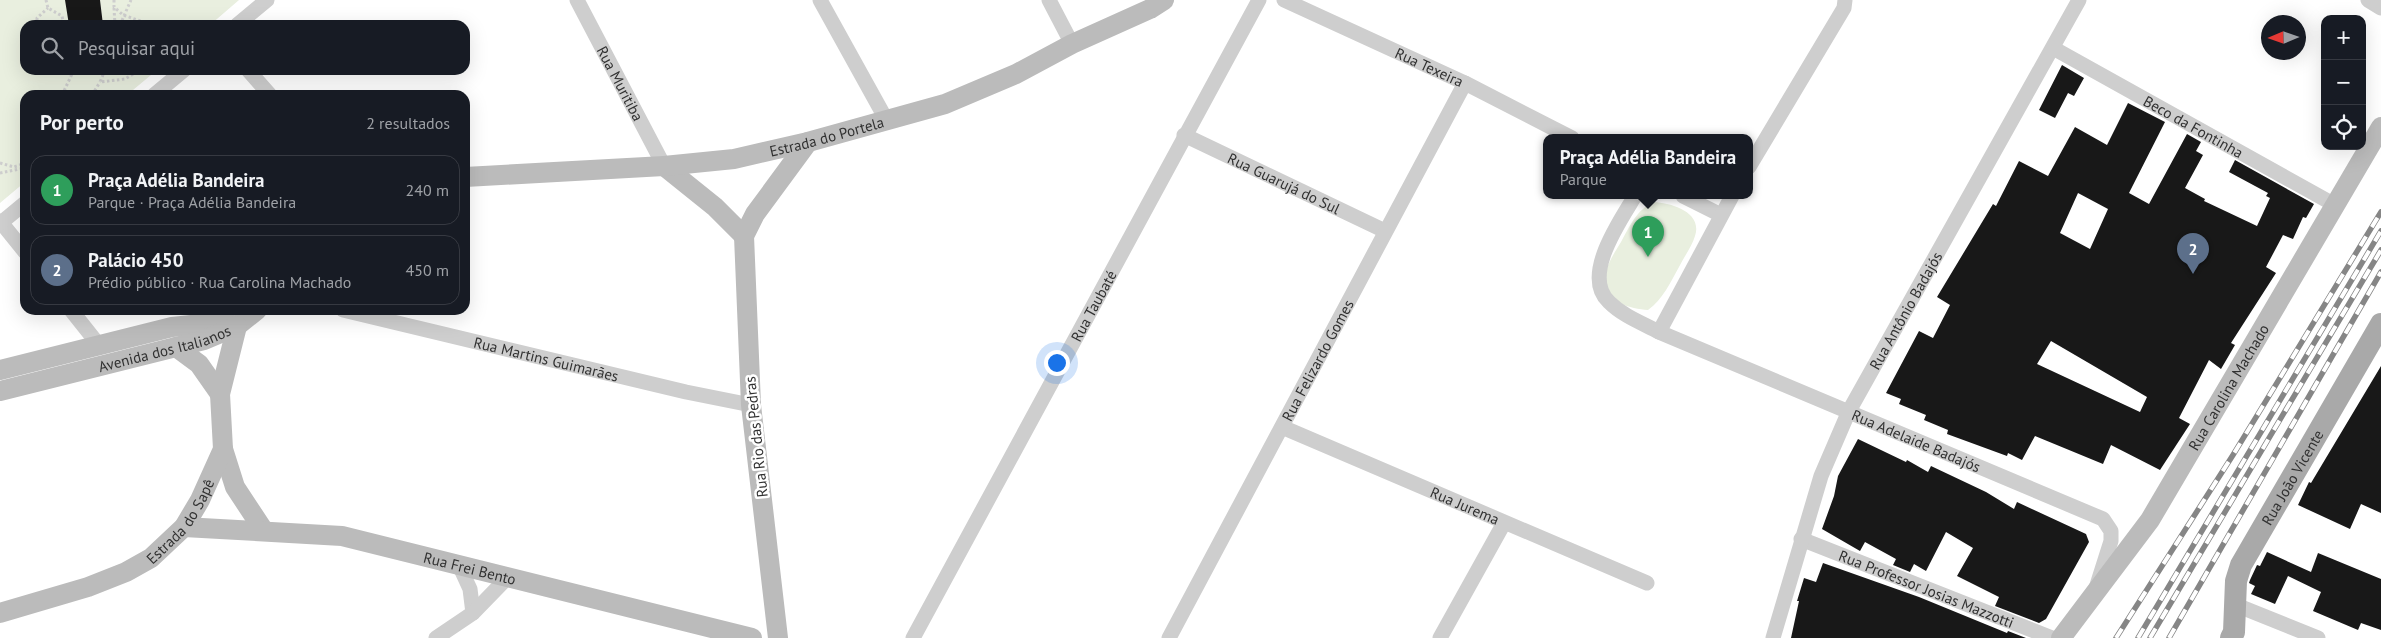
<!DOCTYPE html>
<html lang="pt">
<head>
<meta charset="utf-8">
<style>
	body { margin:0; font-family:"PT Sans",sans-serif; background:#20242c; color:#f1f3f6 }
	.controls { position:absolute; right:15px; top:15px; display:grid; overflow:hidden; border-radius:10px; box-shadow:0 5px 20px #0002 }
	.controls button { width:45px; height:45px; display:grid; place-items:center; padding:0; border:0; border-bottom:1px solid #363941; background:#171b24; color:#f1f3f6; font:25px sans-serif }
	.compass { position:absolute; left:2261px; top:15px; width:45px; height:45px; border-radius:50%; background:#171b24; box-shadow:0 5px 20px #0002; rotate:268deg }
	.you { position:absolute; left:1056px; top:362px; width:18px; height:18px; margin:-12px; border:4px solid #fff; border-radius:50%; background:#1a73e8; box-shadow:0 0 0 8px #1a73e833 }
	.badge { display:grid; place-items:center; width:32px; height:32px; border-radius:50%; background:#f3294a; color:#fff; font-size:16px; font-weight:700 }
	.pin { position:absolute; translate:-50% -41px; filter:drop-shadow(0 1px 2px #0008) }
	.pin::after { content:''; position:absolute; top:26px; width:18px; height:15px; background:inherit; clip-path:polygon(0 0,100% 0,50% 100%) }
	.popup { position:absolute; left:1543px; top:134px; width:210px; height:65px; box-sizing:border-box; display:grid; place-content:center; border-radius:10px; background:#171b24; filter:drop-shadow(0 1px 4px #0005); font-size:16px; white-space:nowrap; color:#9ea1a6 }
	.popup b { font-size:19px; color:#f1f3f6 }
	.popup::after { content:''; position:absolute; left:50%; top:100%; margin-left:-10px; border:10px solid transparent; border-top-color:#171b24 }
	.list { margin:0; padding:0; list-style:none }
	h2 { display:flex; justify-content:space-between; align-items:center; height:65px; margin:0; padding:0 20px; font-size:21px }
	h2 small { font-size:16px; font-weight:400; color:#9ea1a6 }
	.list li { display:grid; grid-template-columns:32px 1fr auto; gap:15px; align-items:center; box-sizing:border-box; height:70px; margin:0 10px 10px; padding:0 10px; border:1px solid #363941; border-radius:15px }
	.list b { display:block; font-size:19px; white-space:nowrap }
	.list p { margin:0; font-size:16px; white-space:nowrap; color:#9ea1a6 }
	.list em { font-size:16px; font-style:normal; color:#9ea1a6 }
	.icon { flex:none; width:28px; height:28px; fill:none; stroke:currentColor; stroke-width:2; stroke-linecap:round; stroke-linejoin:round }
	.map { position:relative; flex:none; width:2381px; height:638px; overflow:hidden }
	.search { position:absolute; background:#171b24; box-shadow:0 5px 20px #0002; left:20px; top:20px; width:450px; height:55px; display:flex; align-items:center; gap:12px; box-sizing:border-box; padding:0 18px; border-radius:15px; color:#9ea1a6; font-size:19px }
	.panel { position:absolute; background:#171b24; box-shadow:0 5px 20px #0002; left:20px; top:90px; width:450px; height:225px; border-radius:15px }
	.map>svg:first-child { display:block }
</style>
</head>
<body>
<div class="map">
<svg width="2381" height="638" viewBox="0 0 2381 638">
	<rect width="100%" height="100%" fill="#fff"/>
	<path fill="#e9efdf" d="M0 0H239L210 25H25V70H157L127 95H25V182L0 203Z
		M1654 202C1671 203 1703 212 1695 236 1692 246 1684 257 1679 267 1670 283 1663 299 1648 310 1630 309 1602 301 1605 277 1606 265 1615 252 1621 242 1630 226 1636 210 1654 202Z"/>
	<path fill="#181818" fill-rule="evenodd" d="M65 0H100L103 25H69Z
		M2062 65 2084 78 2074 96 2068 93 2055 118 2039 110Z
		M2128 103 2165 122 2129 193 2149 204 2187 134 2201 142 2196 151 2203 155 2185 188 2205 199 2204 201 2257 226 2270 198 2266 196 2268 193 2229 172 2235 160 2314 204 2306 218 2303 217 2293 239 2283 235 2266 267 2276 273 2231 343 2235 345 2221 369 2209 360 2179 418 2190 424 2160 470 2111 445 2103 464 2035 436 2022 460 2008 453 2007 456 1947 434 1948 430 1924 420 1926 415 1899 404 1901 399 1886 393 1919 331 1933 338 1950 305 1937 297 1993 204 1996 206 2019 161 2048 176 2075 127 2107 145ZM2078 193 2108 209 2090 249 2060 233ZM2051 341 2147 397 2140 412 2037 364Z
		M2381 366V513L2361 504 2350 529 2298 505 2309 482 2311 483Z
		M1858 439 1906 462 1907 460 1928 472 1931 466 1986 492 2014 509 2017 502 2086 534 2089 542 2046 619 2039 623 1995 606 1999 597 1957 576 1973 548 1946 532 1926 571 1914 564 1910 572 1893 565 1896 559 1865 542 1860 551 1822 529 1834 496 1838 476Z
		M2267 552 2311 572 2318 553 2381 579V630L2361 623 2358 630 2313 611 2321 592 2288 576 2275 604 2251 594 2255 586 2249 583 2250 580 2257 565 2260 566Z
		M1823 563 1919 597 2007 633 2008 631 2026 638H1791L1799 601H1797L1804 578 1816 582Z"/>
	<g fill="none" stroke-linecap="round" stroke-linejoin="round">
		<path stroke="#cecece" stroke-width="3" stroke-dasharray="2.5 2.5" stroke-linecap="butt" d="M46 0 48 8 62 16 64 25
			M114 0V7L123 15 152 25
			M114 8 115 25
			M37 25V18L48 8
			M120 25 131 0
			M105 70 100 82 125 79 140 70
			M62 95 74 70
			M92 95 100 82
			M0 163 14 167 25 163
			M0 173 25 168"/>
		<g stroke="#cecece" stroke-width="15">
			<path id="s1" d="M577 0 664 166"/>
			<path d="M820 0 887 121"/>
			<path d="M1049 0 1072 44"/>
			<path id="s2" d="M1284 0 1465 83 1572 138"/>
			<path d="M2368 0 2381 8"/>
			<path d="M237 25 267 0"/>
			<path id="s3" d="M2053 48 2335 205"/>
			<path d="M248 70 270 95"/>
			<path d="M154 95 184 70"/>
			<path id="s4" d="M1184 135 1385 231"/>
			<path d="M1749 167 1844 8 1845 0"/>
			<path id="s5" d="M1635 196C1620 221 1581 276 1609 302 1623 316 1642 323 1659 332L2103 519 2111 531V541L2097 585"/>
			<path d="M1683 196 1721 215"/>
			<path d="M0 221 25 252"/>
			<path d="M2 222 25 203"/>
			<path d="M71 310 98 344"/>
			<path id="s6" d="M343 310 686 392 751 405"/>
			<path d="M1659 332 1732 196"/>
			<path id="s7" d="M1282 427 1647 583"/>
			<path id="s8" d="M1801 539 2052 638"/>
			<path d="M459 565 470 589 473 613"/>
			<path d="M2236 605 2318 638"/>
			<path d="M436 638 473 613 507 578"/>
			<path id="s9" d="M913 638 1259 0"/>
			<path id="s10" d="M1169 638 1465 83"/>
			<path d="M1440 638 1504 523"/>
			<path id="s11" d="M1773 638 1821 476 1849 411 2079 0"/>
		</g>
		<g stroke="#bbb" stroke-width="20">
			<path d="M664 166 715 207 744 236"/>
			<path id="s12" d="M465 177 664 166 734 159 808 142 945 104 1016 74 1072 44 1150 9 1164 0"/>
			<path d="M176 347 199 364 220 394"/>
			<path d="M0 370 172 327 220 322 237 326"/>
			<path id="s13" d="M0 391 204 340 237 326 257 310"/>
			<path d="M223 449 235 487 264 531"/>
			<path id="s14" d="M184 527 342 536 752 638"/>
			<path id="s15" d="M0 613 88 587 126 572 151 558 184 527 200 500 223 449 220 394 237 326"/>
			<path d="M778 638 751 405 744 236 755 214 808 142"/>
			<path id="s16" d="M2061 638 2150 520 2381 127"/>
		</g>
		<path stroke="#a9a9a9" stroke-width="22" id="s17" d="M2231 638 2234 632 2236 581 2241 565 2381 324"/>
		<g stroke="#868686" stroke-width="5.5">
			<path id="rail" d="M2116 638 2233 455 2381 212
				M2138 638 2381 231
				M2150 638 2381 250
				M2169 638 2381 272"/>
		</g>
		<use href="#rail" stroke="#fff" stroke-width="4" stroke-dasharray="11" stroke-linecap="butt"/>
	</g>
	<g text-anchor="middle" dominant-baseline="central" stroke-width="5" stroke-linejoin="round" paint-order="stroke">
		<g font-size="15" fill="#313131" stroke="#fff">
			<text stroke="none"><textPath href="#s2" startOffset="160">Rua Texeira</textPath></text>
			<text stroke="none"><textPath href="#s1" startOffset="94">Rua Muritiba</textPath></text>
			<text stroke="none"><textPath href="#s3" startOffset="161">Beco da Fontinha</textPath></text>
			<text stroke="none"><textPath href="#s12" startOffset="365">Estrada do Portela</textPath></text>
			<text stroke="none"><textPath href="#s4" startOffset="111">Rua Guarujá do Sul</textPath></text>
			<text stroke="none"><textPath href="#s9" startOffset="378">Rua Taubaté</textPath></text>
			<text stroke="none"><textPath href="#s11" startOffset="355">Rua Antônio Badajós</textPath></text>
			<text stroke="none"><textPath href="#s13" startOffset="170">Avenida dos Italianos</textPath></text>
			<text stroke="none"><textPath href="#s6" startOffset="209">Rua Martins Guimarães</textPath></text>
			<text stroke="none"><textPath href="#s10" startOffset="315">Rua Felizardo Gomes</textPath></text>
			<text stroke="none"><textPath href="#s16" startOffset="302">Rua Carolina Machado</textPath></text>
			<text transform="translate(756 437) rotate(-96)">Rua Rio das Pedras</text>
			<text stroke="none"><textPath href="#s5" startOffset="455">Rua Adelaide Badajós</textPath></text>
			<text stroke="none"><textPath href="#s17" startOffset="176">Rua João Vicente</textPath></text>
			<text stroke="none"><textPath href="#s7" startOffset="199">Rua Jurema</textPath></text>
			<text stroke="none"><textPath href="#s15" startOffset="209">Estrada do Sapê</textPath></text>
			<text stroke="none"><textPath href="#s14" startOffset="290">Rua Frei Bento</textPath></text>
			<text stroke="none"><textPath href="#s8" startOffset="135">Rua Professor Josias Mazzotti</textPath></text>
		</g>
	</g>
</svg>
<div class="controls">
<button>+</button>
<button>−</button>
<button><svg class="icon" aria-label="locate" viewBox="0 0 24 24"><circle cx="12" cy="12" r="6"/><path d="M12 2v4M12 18v4M2 12h4M18 12h4"/></svg></button>
</div>
<svg class="compass" viewBox="-18 -18 36 36"><path d="M0-13l5 13h-10z" fill="#e53935"/><path d="M0 13l5-13h-10z" fill="#9ea1a6"/></svg>
<div class="you"></div>
<div class="pin badge" style="left:1648px;top:257px;background:#2e9e5b">1</div>
<div class="popup"><b>Praça Adélia Bandeira</b>Parque</div>
<div class="pin badge" style="left:2193px;top:274px;background:#5c6f8a">2</div>
<div class="search"><svg class="icon" aria-label="search" viewBox="0 0 24 24"><circle cx="10" cy="10" r="6"/><path d="M15 15l6 6"/></svg>Pesquisar aqui</div>
<section class="panel">
<h2>Por perto<small>2 resultados</small></h2>
<ul class="list">
<li><span class="badge" style="background:#2e9e5b">1</span><div><b>Praça Adélia Bandeira</b><p>Parque · Praça Adélia Bandeira</p></div><em>240 m</em></li>
<li><span class="badge" style="background:#5c6f8a">2</span><div><b>Palácio 450</b><p>Prédio público · Rua Carolina Machado</p></div><em>450 m</em></li>
</ul>
</section>
</div>
</body>
</html>
